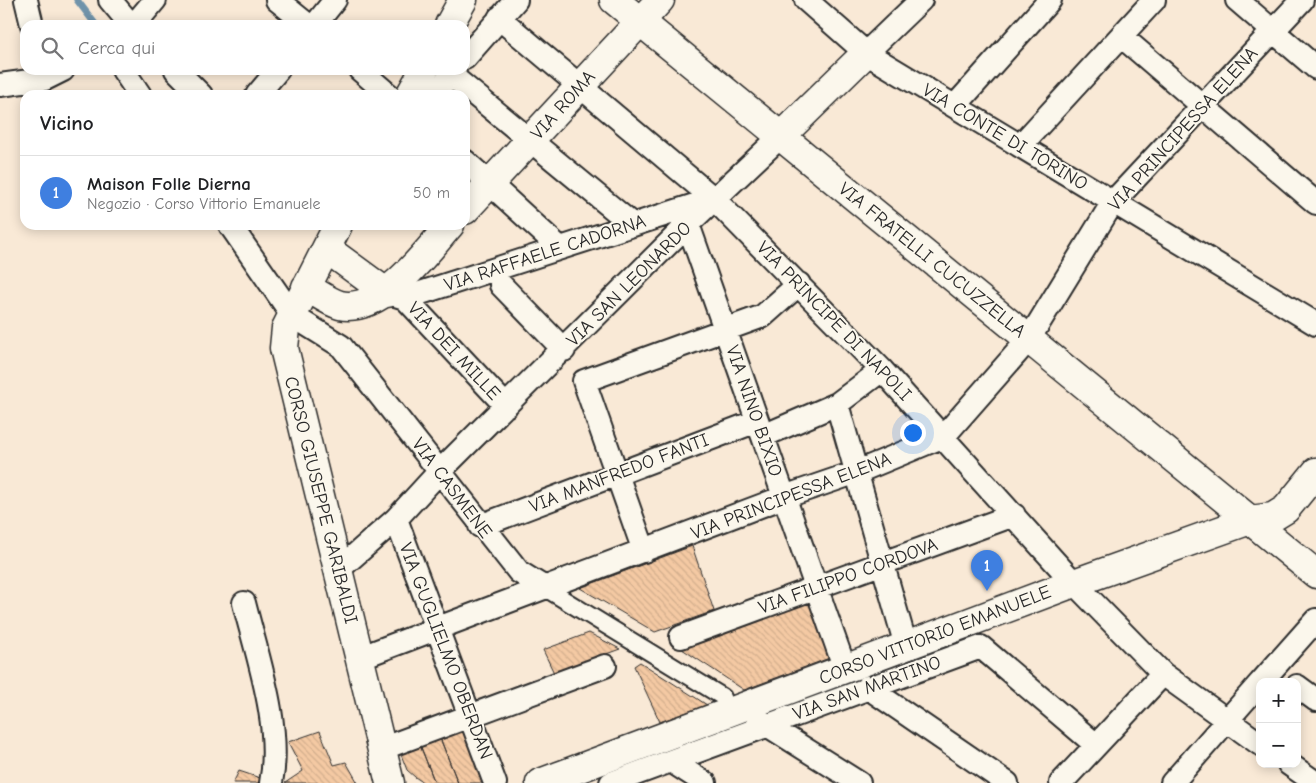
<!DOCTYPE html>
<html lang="it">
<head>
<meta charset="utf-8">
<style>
	body { margin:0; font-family:"Comic Neue",sans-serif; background:#f6f6f6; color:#202124 }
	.controls { position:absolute; right:15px; bottom:15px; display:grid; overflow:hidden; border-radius:10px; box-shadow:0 2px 12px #0003 }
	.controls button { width:45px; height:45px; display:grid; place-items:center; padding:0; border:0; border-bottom:1px solid #e0e0e0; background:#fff; color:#202124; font:25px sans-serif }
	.you { position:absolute; left:912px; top:432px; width:18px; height:18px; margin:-12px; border:4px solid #fff; border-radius:50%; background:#1a73e8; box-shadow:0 0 0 8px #1a73e833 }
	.badge { display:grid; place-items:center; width:32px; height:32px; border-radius:50%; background:#7c3aed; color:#fff; font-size:16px; font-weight:700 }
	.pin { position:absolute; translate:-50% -41px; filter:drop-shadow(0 1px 2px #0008) }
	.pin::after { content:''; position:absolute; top:26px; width:18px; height:15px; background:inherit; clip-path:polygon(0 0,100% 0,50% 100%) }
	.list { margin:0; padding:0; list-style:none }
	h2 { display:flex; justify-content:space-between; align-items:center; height:65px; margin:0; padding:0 20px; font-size:21px }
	h2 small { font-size:16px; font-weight:400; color:#757577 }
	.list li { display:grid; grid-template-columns:32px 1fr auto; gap:15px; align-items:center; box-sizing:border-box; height:75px; padding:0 20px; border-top:1px solid #e0e0e0 }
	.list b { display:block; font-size:19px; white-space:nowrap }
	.list p { margin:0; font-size:16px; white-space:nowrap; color:#757577 }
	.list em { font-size:16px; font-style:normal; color:#757577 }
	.icon { flex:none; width:28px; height:28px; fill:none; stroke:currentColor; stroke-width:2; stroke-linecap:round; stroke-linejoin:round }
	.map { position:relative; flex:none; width:1316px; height:783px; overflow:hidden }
	.search { position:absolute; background:#fff; box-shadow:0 2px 12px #0003; left:20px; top:20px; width:450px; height:55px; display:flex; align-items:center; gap:12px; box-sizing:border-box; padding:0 18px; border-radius:15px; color:#757577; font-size:19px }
	.panel { position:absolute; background:#fff; box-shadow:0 2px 12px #0003; left:20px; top:90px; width:450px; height:140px; border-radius:15px }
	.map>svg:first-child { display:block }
</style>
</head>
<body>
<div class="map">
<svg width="1316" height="783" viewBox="0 0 1316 783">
	<defs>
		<pattern id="building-back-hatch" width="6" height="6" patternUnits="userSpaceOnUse" patternTransform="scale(1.25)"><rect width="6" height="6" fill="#f4c9a3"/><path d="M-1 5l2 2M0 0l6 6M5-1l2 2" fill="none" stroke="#d1ad8c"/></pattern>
	</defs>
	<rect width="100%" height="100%" fill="#f9e9d6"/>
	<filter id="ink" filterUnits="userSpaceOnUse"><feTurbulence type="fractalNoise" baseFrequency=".02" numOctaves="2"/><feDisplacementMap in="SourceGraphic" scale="10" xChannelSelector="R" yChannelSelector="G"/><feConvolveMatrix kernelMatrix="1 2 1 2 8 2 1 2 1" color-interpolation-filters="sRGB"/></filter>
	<g filter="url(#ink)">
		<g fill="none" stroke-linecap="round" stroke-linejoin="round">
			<path stroke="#6f93aa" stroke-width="7" d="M77 0 96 25"/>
		</g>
		<path fill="url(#building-back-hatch)" stroke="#2b2b2b" d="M692 546 714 611 655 632 580 588Z
			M811 601 832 657 744 690 682 649Z
			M589 633 620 649 554 673 543 650Z
			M640 662 707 705 660 722 634 666Z
			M465 730 486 783H458L440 738Z
			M320 731 334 765 346 762 358 783H285L303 771 288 742Z
			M440 738 458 783H435L420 745Z
			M420 745 435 783H424L415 777 407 770 400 752Z
			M239 771 260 778 259 783H233Z"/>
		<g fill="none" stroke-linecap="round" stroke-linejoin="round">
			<g stroke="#2b2b2b" stroke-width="20">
				<path id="pedestrian" d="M545 588 723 697"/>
			</g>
			<g stroke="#2b2b2b" stroke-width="26">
				<path id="minor" d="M26 0 32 25
					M110 0 131 25
					M277 0 308 25
					M806 0 866 53 1316 324
					M1237 0 1316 68
					M499 18 714 199 882 370 1074 583 1163 674 1260 744
					M134 25 155 0
					M315 25 335 0
					M1121 36 1316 203
					M866 53 921 0
					M465 58 516 0
					M123 70 140 95
					M176 70 201 95
					M360 70 389 95
					M451 75 633 225
					M0 85 45 79 63 70
					M257 95 278 70
					M434 95 455 70
					M955 106 1050 0
					M1020 146 1154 0
					M465 161 560 248
					M684 213 845 669
					M230 225 293 316 341 346 519 572 545 588
					M501 285 564 350
					M392 294 405 298 506 406
					M405 298 698 204
					M837 404 906 646
					M763 436 837 404 882 370
					M396 519 495 783
					M480 526 757 421
					M644 551 584 381 763 316 799 284
					M338 570 396 519 440 471 688 224 781 136
					M244 603C258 659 282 727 271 783
					M681 637 1014 515
					M359 658 784 497 857 472 944 436 1029 339 1113 202 1302 0
					M1261 682 1316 620
					M1297 686 1316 700
					M867 687 1007 783
					M759 720 859 783
					M381 749 605 666
					M671 761 705 783
					M1289 764 1316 783
					M611 783 981 647 1096 745
					M1061 783 1163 674
					M1172 783 1260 683"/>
			</g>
			<g stroke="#2b2b2b" stroke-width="31">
				<path id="tertiary" d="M614 0 1316 574
					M781 136 866 53
					M540 783 1074 583 1250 520 1273 517 1286 509 1316 472"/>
			</g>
			<g stroke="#2b2b2b" stroke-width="31">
				<path id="secondary" d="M449 25 463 0
					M410 95 424 70
					M465 210 660 0
					M338 225 286 328 284 348 390 783
					M327 249 387 293
					M306 287C316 292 329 302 340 305 382 314 425 253 450 225"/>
			</g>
			<use href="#pedestrian" stroke="#fbf7ec" stroke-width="16"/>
			<use href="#minor" stroke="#fbf7ec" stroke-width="22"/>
			<use href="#tertiary" stroke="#fbf7ec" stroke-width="28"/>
			<use href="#secondary" stroke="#fbf7ec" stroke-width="28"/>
		</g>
	</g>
	<g text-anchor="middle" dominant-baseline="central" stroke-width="4" stroke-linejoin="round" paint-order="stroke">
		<g font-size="19" fill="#2b2b2b" stroke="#fbf7ec">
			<text transform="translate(563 105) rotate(-48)">VIA ROMA</text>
			<text transform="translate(1183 129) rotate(-48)">VIA PRINCIPESSA ELENA</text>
			<text transform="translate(1005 137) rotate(31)">VIA CONTE DI TORINO</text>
			<text transform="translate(545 253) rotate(-18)">VIA RAFFAELE CADORNA</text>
			<text transform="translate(932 260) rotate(39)">VIA FRATELLI CUCUZZELLA</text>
			<text transform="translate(629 284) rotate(-45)">VIA SAN LEONARDO</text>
			<text transform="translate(834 321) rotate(46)">VIA PRINCIPE DI NAPOLI</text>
			<text transform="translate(454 351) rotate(47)">VIA DEI MILLE</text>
			<text transform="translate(754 411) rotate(71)">VIA NINO BIXIO</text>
			<text transform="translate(619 473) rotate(-21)">VIA MANFREDO FANTI</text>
			<text transform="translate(452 488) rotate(53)">VIA CASMENE</text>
			<text transform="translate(791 496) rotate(-21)">VIA PRINCIPESSA ELENA</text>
			<text transform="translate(321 500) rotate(76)">CORSO GIUSEPPE GARIBALDI</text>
			<text transform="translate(848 576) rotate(-20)">VIA FILIPPO CORDOVA</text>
			<text transform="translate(935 635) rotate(-21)">CORSO VITTORIO EMANUELE</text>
			<text transform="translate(446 651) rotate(69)">VIA GUGLIELMO OBERDAN</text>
			<text transform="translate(867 688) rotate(-20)">VIA SAN MARTINO</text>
		</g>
	</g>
</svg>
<div class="controls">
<button>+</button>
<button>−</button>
</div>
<div class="you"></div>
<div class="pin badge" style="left:987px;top:591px;background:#3f7fe0">1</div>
<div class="search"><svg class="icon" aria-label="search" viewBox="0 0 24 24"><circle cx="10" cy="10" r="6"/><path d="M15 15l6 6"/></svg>Cerca qui</div>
<section class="panel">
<h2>Vicino<small></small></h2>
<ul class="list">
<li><span class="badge" style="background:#3f7fe0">1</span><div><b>Maison Folle Dierna</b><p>Negozio · Corso Vittorio Emanuele</p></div><em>50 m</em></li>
</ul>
</section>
</div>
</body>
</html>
